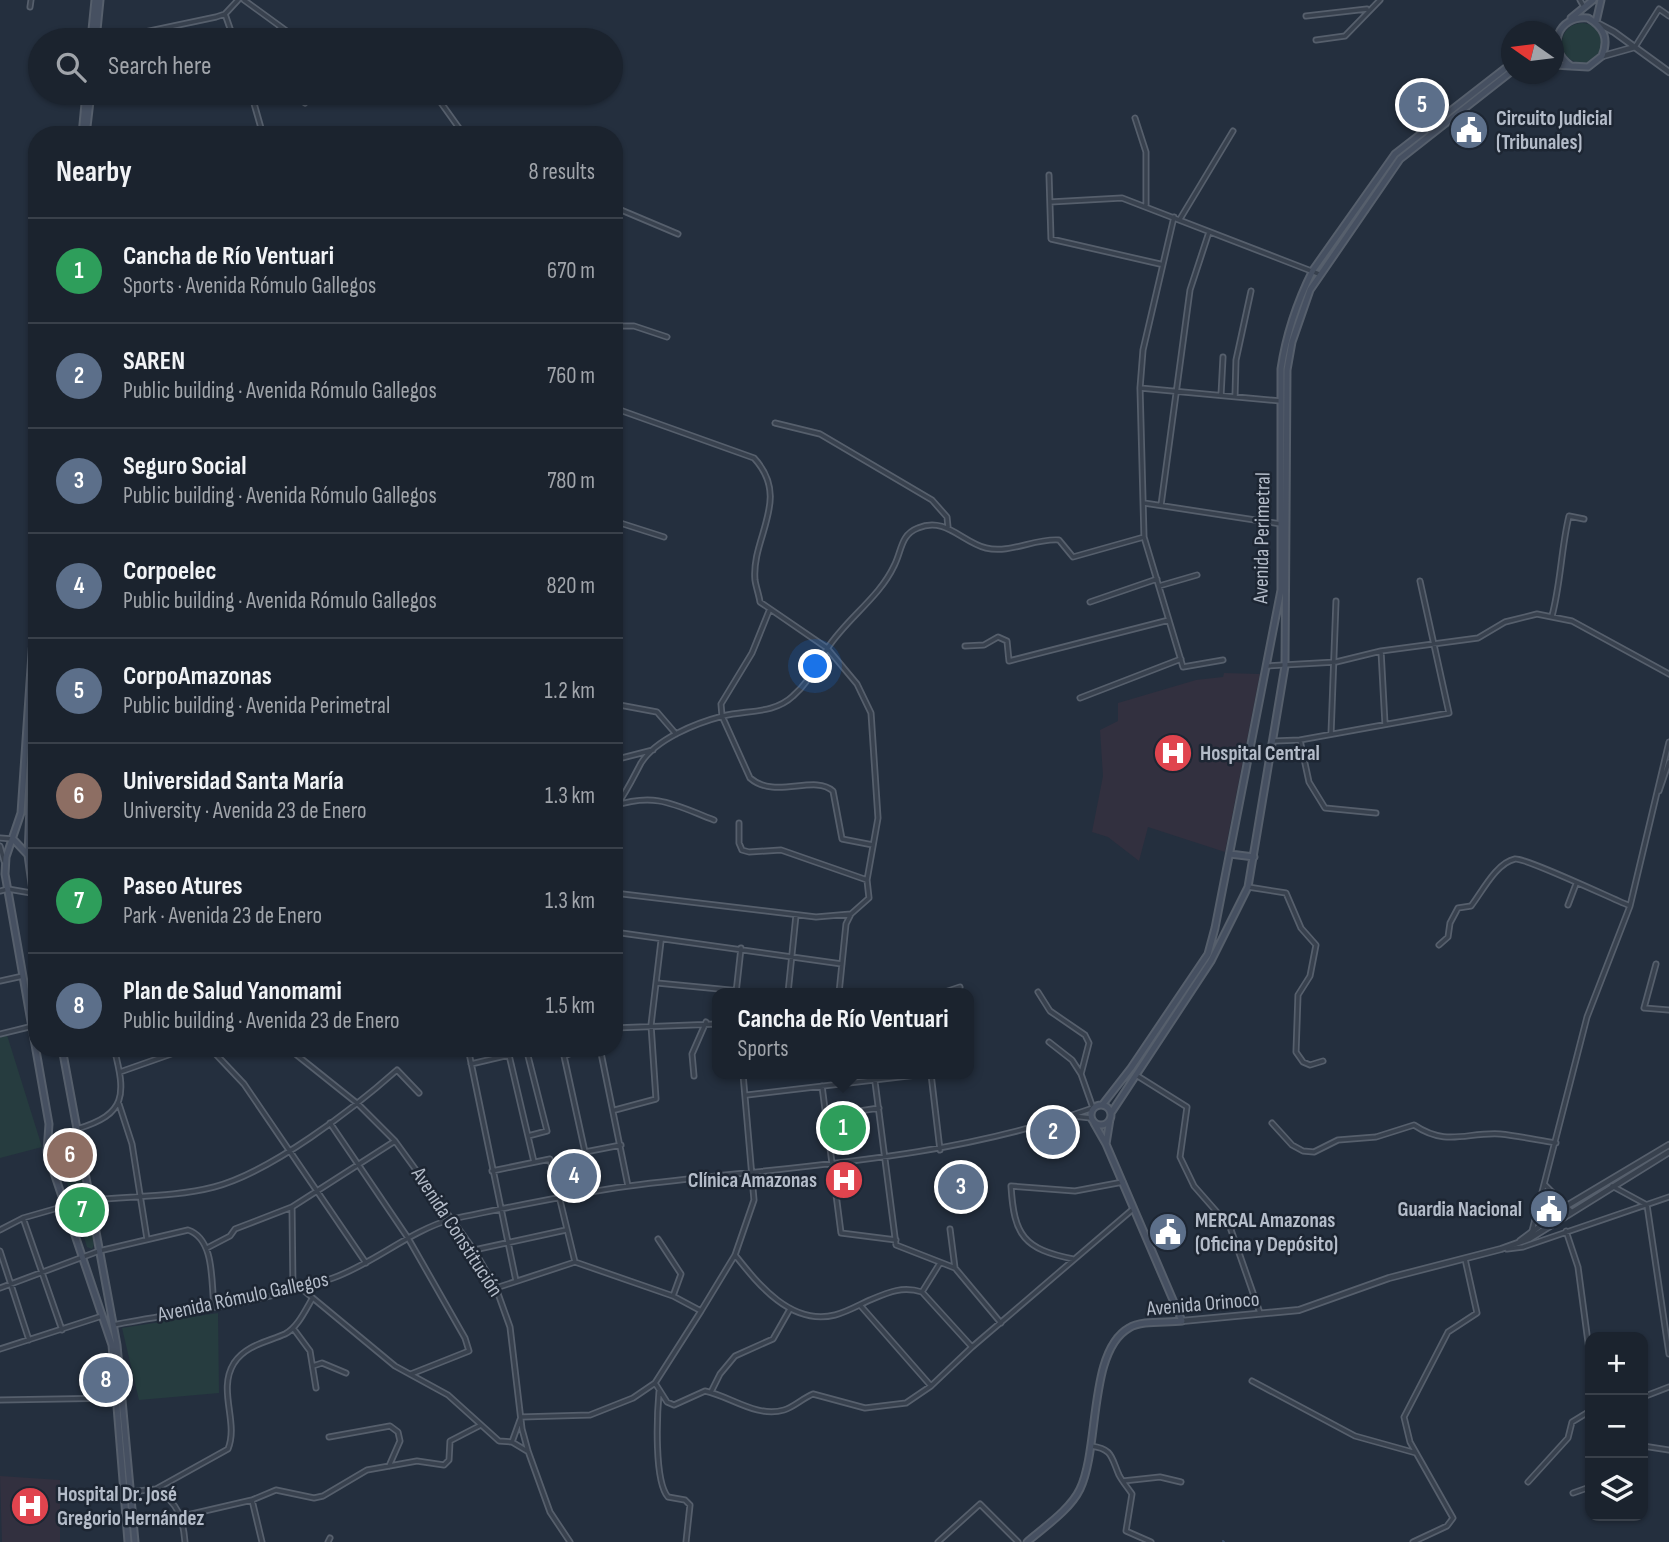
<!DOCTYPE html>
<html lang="en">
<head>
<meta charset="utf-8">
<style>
	body { margin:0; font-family:"Sofia Sans Condensed",sans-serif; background:#282f3a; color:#f1f3f6 }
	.controls { position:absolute; right:21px; bottom:21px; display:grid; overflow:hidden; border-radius:14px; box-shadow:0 2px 5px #0004 }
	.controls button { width:63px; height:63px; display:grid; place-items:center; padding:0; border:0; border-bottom:2px solid #39404a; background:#1b232e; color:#f1f3f6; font:35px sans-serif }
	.compass { position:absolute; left:1501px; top:21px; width:63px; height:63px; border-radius:50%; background:#1b232e; box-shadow:0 2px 5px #0004; rotate:284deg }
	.you { position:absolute; left:816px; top:667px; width:24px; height:24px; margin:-18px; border:5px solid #fff; border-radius:50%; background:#1a73e8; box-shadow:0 0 0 10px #1a73e833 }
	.badge { display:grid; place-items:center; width:46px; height:46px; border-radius:50%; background:#8bbbb9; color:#fff; font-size:23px; font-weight:700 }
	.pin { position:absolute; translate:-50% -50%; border:4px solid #fff; box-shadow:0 2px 7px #0006 }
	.popup { position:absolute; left:712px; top:988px; width:262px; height:91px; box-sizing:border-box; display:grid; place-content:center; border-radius:14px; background:#1b232e; filter:drop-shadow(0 2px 5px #0005); font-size:23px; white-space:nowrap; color:#a0a4aa }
	.popup b { font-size:26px; color:#f1f3f6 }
	.popup::after { content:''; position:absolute; left:50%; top:100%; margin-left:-14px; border:14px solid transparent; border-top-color:#1b232e }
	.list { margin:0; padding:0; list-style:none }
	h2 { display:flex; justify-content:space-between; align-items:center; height:91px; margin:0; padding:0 28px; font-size:30px }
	h2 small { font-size:23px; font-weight:400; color:#a0a4aa }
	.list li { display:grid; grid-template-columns:46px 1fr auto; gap:21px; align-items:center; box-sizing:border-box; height:105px; padding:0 28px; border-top:2px solid #39404a }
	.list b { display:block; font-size:26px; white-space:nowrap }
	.list p { margin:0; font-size:23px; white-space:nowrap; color:#a0a4aa }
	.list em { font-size:23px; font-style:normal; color:#a0a4aa }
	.icon { flex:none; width:38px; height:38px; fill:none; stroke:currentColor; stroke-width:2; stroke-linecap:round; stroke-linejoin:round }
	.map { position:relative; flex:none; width:1669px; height:1542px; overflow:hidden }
	.search { position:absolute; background:#1b232e; box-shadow:0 2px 5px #0004; left:28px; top:28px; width:595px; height:77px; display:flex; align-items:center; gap:18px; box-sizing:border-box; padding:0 24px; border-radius:38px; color:#a0a4aa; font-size:26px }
	.panel { position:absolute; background:#1b232e; box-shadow:0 2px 5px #0004; left:28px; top:126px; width:595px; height:931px; border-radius:28px }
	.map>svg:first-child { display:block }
</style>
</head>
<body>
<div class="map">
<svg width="1669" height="1542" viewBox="0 0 1669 1542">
	<rect width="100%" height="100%" fill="#242f3e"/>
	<path fill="#32303f" d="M1224 673 1260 674 1225 852 1148 827 1139 861 1108 837 1092 832 1103 776 1100 730 1118 721V703L1196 680 1223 677Z
		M0 1476 60 1480V1542H2Z"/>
	<path fill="#263c3f" d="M1562 43a20 20 0 1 1 40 0a20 20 0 1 1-40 0Z
		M7 1035 42 1147 0 1158V1037Z
		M81 1168 94 1245 92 1249 87 1247 65 1176Z
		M218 1313 219 1393 139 1400 122 1328Z"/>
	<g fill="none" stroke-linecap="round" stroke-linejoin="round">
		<path stroke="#394c67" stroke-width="2" d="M1223 1541 1224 1542"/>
		<g stroke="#565f6c" stroke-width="7">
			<path id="minor" d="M244 0 299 40
				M1580 0 1584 7
				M30 7 31 0
				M225 14 234 40
				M1306 16 1367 9
				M107 40 216 17 225 14 238 0
				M271 40 281 27
				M1316 40 1345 36 1380 0
				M1635 47 1659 9 1669 16
				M251 93 263 135
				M291 93 305 103 312 93
				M434 93 464 135
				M1135 118 1146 152V205
				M1049 175 1051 239 1160 264
				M1050 202 1122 198 1319 274
				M614 207 678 234
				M1174 217 1143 350 1140 388 1144 537 1183 667 1223 660
				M1180 219 1233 131
				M614 326H634L667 337
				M1140 388 1281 401
				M1221 395 1223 357
				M1235 396 1236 360 1251 291
				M614 408 754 458C792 499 751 537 755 580 756 587 759 595 760 602L827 648 857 684 871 713 878 818 867 880 869 898 851 914 846 924 839 993
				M775 423 820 434 932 500 947 517 948 527
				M1144 503 1281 524
				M1161 505 1190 290 1209 232
				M614 521 664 537
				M1159 586 1197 575
				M1090 602 1157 579
				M769 611 752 653 721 704 722 716 750 778C775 800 814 774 833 791L842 839 873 845
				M1552 616C1561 582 1561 549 1569 516L1584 519
				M965 646 984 645 998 637 1007 641 1009 661 1169 620
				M1381 651 1385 724
				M1267 666 1336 662 1381 651 1478 638 1505 622 1537 614 1572 621 1669 674
				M1080 698 1181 659
				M614 704 657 712 676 734
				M1331 734 1336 601
				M1300 740 1309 782 1325 808 1376 813
				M1274 741 1300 740 1449 713 1420 581
				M614 760 653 750
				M1659 791 1669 762
				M617 805C627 791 633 778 641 763 656 739 696 723 723 716 747 710 774 714 793 696 809 682 816 666 827 649 846 619 879 598 894 566 902 551 900 535 918 528 945 516 962 542 986 548 1010 554 1035 538 1059 540L1073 557 1144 537
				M614 806C656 792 675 805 714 820
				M739 823V843L742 850 749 852 781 850 867 880
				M0 838 13 839
				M0 846 4 861
				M1248 887 1286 893 1301 928 1316 945 1310 976 1298 995 1296 1052 1303 1062 1310 1065 1323 1061
				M0 891 8 889 37 894
				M614 893 816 917 851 914
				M1568 905 1576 884
				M614 932 842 964
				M1439 945 1448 937 1450 923 1458 908 1471 906C1482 892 1496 863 1515 859 1524 857 1613 899 1630 906
				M1656 964 1644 1008 1669 1010
				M0 981 23 976
				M657 983 761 993
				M736 993 741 948
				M788 993 796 915
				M942 993 960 987
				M614 1028 717 1024
				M0 1034 33 1026
				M1049 1042 1072 1060 1081 1074
				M210 1048 244 1084 366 1263
				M288 1048 358 1104 395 1141 474 1250 496 1288 510 1327 522 1429 528 1451 550 1512 570 1542
				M468 1048 516 1281
				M526 1048 547 1131 528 1136
				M585 1048 564 1056 585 1152 621 1145
				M600 1048 628 1186
				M471 1064 509 1055 534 1162
				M120 1072 188 1048
				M874 1074 896 1245 955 1268 1001 1323
				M931 1074 940 1150
				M1136 1075 1187 1107 1180 1157 1194 1186 1230 1227 1260 1313
				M694 1076 692 1054 706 1022
				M822 1086 841 1233 896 1240
				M747 1095 925 1074
				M119 1104 132 1144 147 1239
				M615 1110 656 1099 651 1025 661 941
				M827 1116 879 1108
				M1073 1116 1091 1118
				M330 1123 408 1238 465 1338 469 1351 411 1374
				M1272 1123 1292 1145 1303 1151 1314 1152 1338 1140 1376 1137 1414 1125C1447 1147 1466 1132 1500 1134 1519 1136 1537 1140 1556 1143
				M77 1129C127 1114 126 1095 114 1048
				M492 1171 550 1159 575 1262
				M1545 1185 1571 1211
				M1612 1186 1647 1205 1669 1354
				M92 1200C131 1196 176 1197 214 1187 271 1172 353 1109 397 1070L419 1093
				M292 1207 293 1290
				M23 1218 62 1330
				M950 1229 955 1268
				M0 1230 23 1218 65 1206
				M1532 1231 1587 1017 1630 906 1669 742
				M1566 1231 1578 1267 1590 1357
				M658 1239 681 1274 673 1296
				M207 1248 230 1236 235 1229 292 1207 395 1141
				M1507 1249 1523 1247 1669 1197
				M474 1250 566 1230
				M0 1251 29 1340
				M735 1255C758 1284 791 1326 835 1315 847 1312 859 1305 870 1300 889 1292 902 1286 922 1292L972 1347
				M1073 1259C1024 1249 1014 1236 1011 1186L1075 1191 1123 1182
				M0 1288 99 1251 188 1230C215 1239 211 1282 214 1306
				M496 1288 575 1262 673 1296 701 1311
				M302 1289 395 1366 448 1395 499 1441 512 1442 527 1451
				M922 1292 940 1263
				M860 1305 931 1386
				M113 1325C186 1311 263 1303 333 1278 375 1263 409 1231 452 1219 511 1207 570 1194 629 1186 787 1166 941 1162 1093 1108L1081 1074 1089 1043 1085 1035 1050 1011 1038 992
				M293 1328 310 1351 316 1388
				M0 1349 102 1316
				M313 1366 322 1363 346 1373
				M1252 1381 1355 1436 1416 1453
				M655 1383 667 1402 674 1405 705 1391C730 1396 756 1418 784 1410 794 1407 803 1398 813 1394L865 1408 906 1403 931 1386 972 1347 1133 1209
				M659 1392C657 1415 654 1481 668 1497L685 1500 690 1505 686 1542
				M711 1392 720 1374 735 1356 773 1339 790 1309
				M1643 1397 1669 1387
				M0 1400 117 1398
				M329 1437 390 1426 398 1432 400 1441 389 1466
				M512 1442 521 1417 590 1415 633 1398 655 1383 701 1311 735 1255 754 1200 743 1074
				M1091 1446C1113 1449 1111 1457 1119 1475 1122 1481 1128 1488 1132 1494L1126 1531 1151 1542
				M1643 1446 1669 1450
				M1123 1481 1160 1477 1181 1482
				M1528 1482 1568 1438 1572 1422 1590 1411
				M157 1489C178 1504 183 1517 185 1542
				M130 1492 156 1489 228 1449C239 1422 217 1390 234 1363 246 1345 267 1342 285 1334 297 1328 305 1311 312 1299
				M1573 1493 1590 1487
				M252 1500 262 1542
				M183 1516 252 1500 276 1490 314 1498 323 1496 367 1470 417 1461 444 1465 449 1460 450 1441 479 1426
				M328 1542 330 1538
				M938 1542 980 1504 1018 1542
				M1413 1542 1447 1526 1453 1518 1410 1442 1404 1417 1448 1332 1477 1313 1465 1259"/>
		</g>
		<g stroke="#565f6c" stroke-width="8">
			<path id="tertiary" d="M1599 24 1614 32 1669 72
				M1603 56 1635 47
				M1520 1241 1565 1207 1669 1145
				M1182 1321 1299 1310 1389 1278 1501 1249 1529 1239 1669 1152"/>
		</g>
		<g stroke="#565f6c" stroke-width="9">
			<path id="secondary" d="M1571 18 1593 0
				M1596 22 1601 0
				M91 40 95 0
				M96 40 100 0
				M1554 65 1588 67 1602 56C1609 39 1604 27 1588 18 1558 15 1545 48 1571 66
				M82 135 86 93
				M86 135 91 93
				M37 581 21 813 6 857 5 874 49 1124 47 1152 112 1345 128 1542
				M37 640 28 855 37 919
				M13 839 28 855
				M1230 854 1254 857
				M62 1048 117 1345 135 1542
				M1103 1104 1131 1068 1208 954 1215 928 1281 590V369C1286 335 1297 302 1313 270L1395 154 1512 63
				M1091 1115a10 10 0 1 1 20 0a10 10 0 1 1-20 0Z
				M1111 1113 1211 961 1248 887 1285 666 1287 370 1292 342 1310 290 1400 159 1512 71
				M1106 1144 1110 1119
				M1027 1542C1044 1527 1070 1510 1080 1489 1100 1447 1088 1351 1129 1328 1141 1320 1167 1323 1182 1321L1106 1144 1094 1123"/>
		</g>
		<use href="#minor" stroke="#38414e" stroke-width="3.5"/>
		<use href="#tertiary" stroke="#38414e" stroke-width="4.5"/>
		<use href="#secondary" stroke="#465061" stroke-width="5"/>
	</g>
	<defs>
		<g id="civic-disc" transform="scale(2.0125)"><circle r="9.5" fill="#5c6f8a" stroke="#1d2633"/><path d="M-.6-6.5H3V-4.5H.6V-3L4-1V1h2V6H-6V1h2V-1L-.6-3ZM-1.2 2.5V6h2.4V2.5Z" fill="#fff"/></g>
		<g id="hospital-disc" transform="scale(2.0125)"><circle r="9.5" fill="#e0444e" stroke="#1d2633"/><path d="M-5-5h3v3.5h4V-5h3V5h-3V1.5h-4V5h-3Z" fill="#fff"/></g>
	</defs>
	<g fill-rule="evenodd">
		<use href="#civic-disc" x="1469" y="130"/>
		<use href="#hospital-disc" x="1173" y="753"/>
		<use href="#hospital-disc" x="844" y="1180"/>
		<use href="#civic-disc" x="1549" y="1209"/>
		<use href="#civic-disc" x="1168" y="1232"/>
		<use href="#hospital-disc" x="30" y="1506"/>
	</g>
	<g text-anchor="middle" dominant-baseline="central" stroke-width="5" stroke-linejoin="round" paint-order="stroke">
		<g font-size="21" font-weight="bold" fill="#b4bcc9" stroke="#1d2633" text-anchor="start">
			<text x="1496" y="118">Circuito Judicial<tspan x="1496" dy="24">(Tribunales)</tspan></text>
			<text x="1200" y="753">Hospital Central</text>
			<text x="817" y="1180" text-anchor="end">Clínica Amazonas</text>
			<text x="1522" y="1209" text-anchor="end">Guardia Nacional</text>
			<text x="1195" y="1220">MERCAL Amazonas<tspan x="1195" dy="24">(Oficina y Depósito)</tspan></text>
			<text x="57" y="1494">Hospital Dr. José<tspan x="57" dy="24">Gregorio Hernández</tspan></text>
		</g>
		<g font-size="21" fill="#b4bcc9" stroke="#1d2633">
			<text transform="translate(1262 538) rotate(-89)">Avenida Perimetral</text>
			<text transform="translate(457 1232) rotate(57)">Avenida Constitución</text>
			<text transform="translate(243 1297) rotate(-12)">Avenida Rómulo Gallegos</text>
			<text transform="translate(1203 1304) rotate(-5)">Avenida Orinoco</text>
		</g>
	</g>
</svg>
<div class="controls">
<button>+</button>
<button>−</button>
<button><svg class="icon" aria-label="layers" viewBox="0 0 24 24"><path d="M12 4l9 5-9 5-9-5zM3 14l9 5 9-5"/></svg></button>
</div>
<svg class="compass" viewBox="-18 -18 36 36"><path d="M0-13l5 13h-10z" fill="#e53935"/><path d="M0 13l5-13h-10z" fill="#a0a4aa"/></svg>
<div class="you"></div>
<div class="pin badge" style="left:843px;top:1128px;background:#2e9e5b">1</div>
<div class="popup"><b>Cancha de Río Ventuari</b>Sports</div>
<div class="pin badge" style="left:1053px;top:1132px;background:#5c6f8a">2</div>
<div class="pin badge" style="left:961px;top:1187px;background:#5c6f8a">3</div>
<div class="pin badge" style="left:574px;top:1176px;background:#5c6f8a">4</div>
<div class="pin badge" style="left:1422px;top:105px;background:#5c6f8a">5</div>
<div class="pin badge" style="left:70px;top:1155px;background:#8d6e63">6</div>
<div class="pin badge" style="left:82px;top:1210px;background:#2e9e5b">7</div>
<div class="pin badge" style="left:106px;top:1380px;background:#5c6f8a">8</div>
<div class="search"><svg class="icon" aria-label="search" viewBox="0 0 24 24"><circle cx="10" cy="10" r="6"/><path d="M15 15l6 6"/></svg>Search here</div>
<section class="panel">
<h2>Nearby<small>8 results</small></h2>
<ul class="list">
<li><span class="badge" style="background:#2e9e5b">1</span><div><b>Cancha de Río Ventuari</b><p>Sports · Avenida Rómulo Gallegos</p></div><em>670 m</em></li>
<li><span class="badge" style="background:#5c6f8a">2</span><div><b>SAREN</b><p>Public building · Avenida Rómulo Gallegos</p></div><em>760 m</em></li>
<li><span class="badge" style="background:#5c6f8a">3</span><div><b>Seguro Social</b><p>Public building · Avenida Rómulo Gallegos</p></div><em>780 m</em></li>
<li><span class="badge" style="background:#5c6f8a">4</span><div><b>Corpoelec</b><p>Public building · Avenida Rómulo Gallegos</p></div><em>820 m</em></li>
<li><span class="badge" style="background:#5c6f8a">5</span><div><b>CorpoAmazonas</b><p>Public building · Avenida Perimetral</p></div><em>1.2 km</em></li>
<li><span class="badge" style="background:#8d6e63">6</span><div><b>Universidad Santa María</b><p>University · Avenida 23 de Enero</p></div><em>1.3 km</em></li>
<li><span class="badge" style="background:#2e9e5b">7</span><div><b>Paseo Atures</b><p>Park · Avenida 23 de Enero</p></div><em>1.3 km</em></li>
<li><span class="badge" style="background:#5c6f8a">8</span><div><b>Plan de Salud Yanomami</b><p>Public building · Avenida 23 de Enero</p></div><em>1.5 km</em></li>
</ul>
</section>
</div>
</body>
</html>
